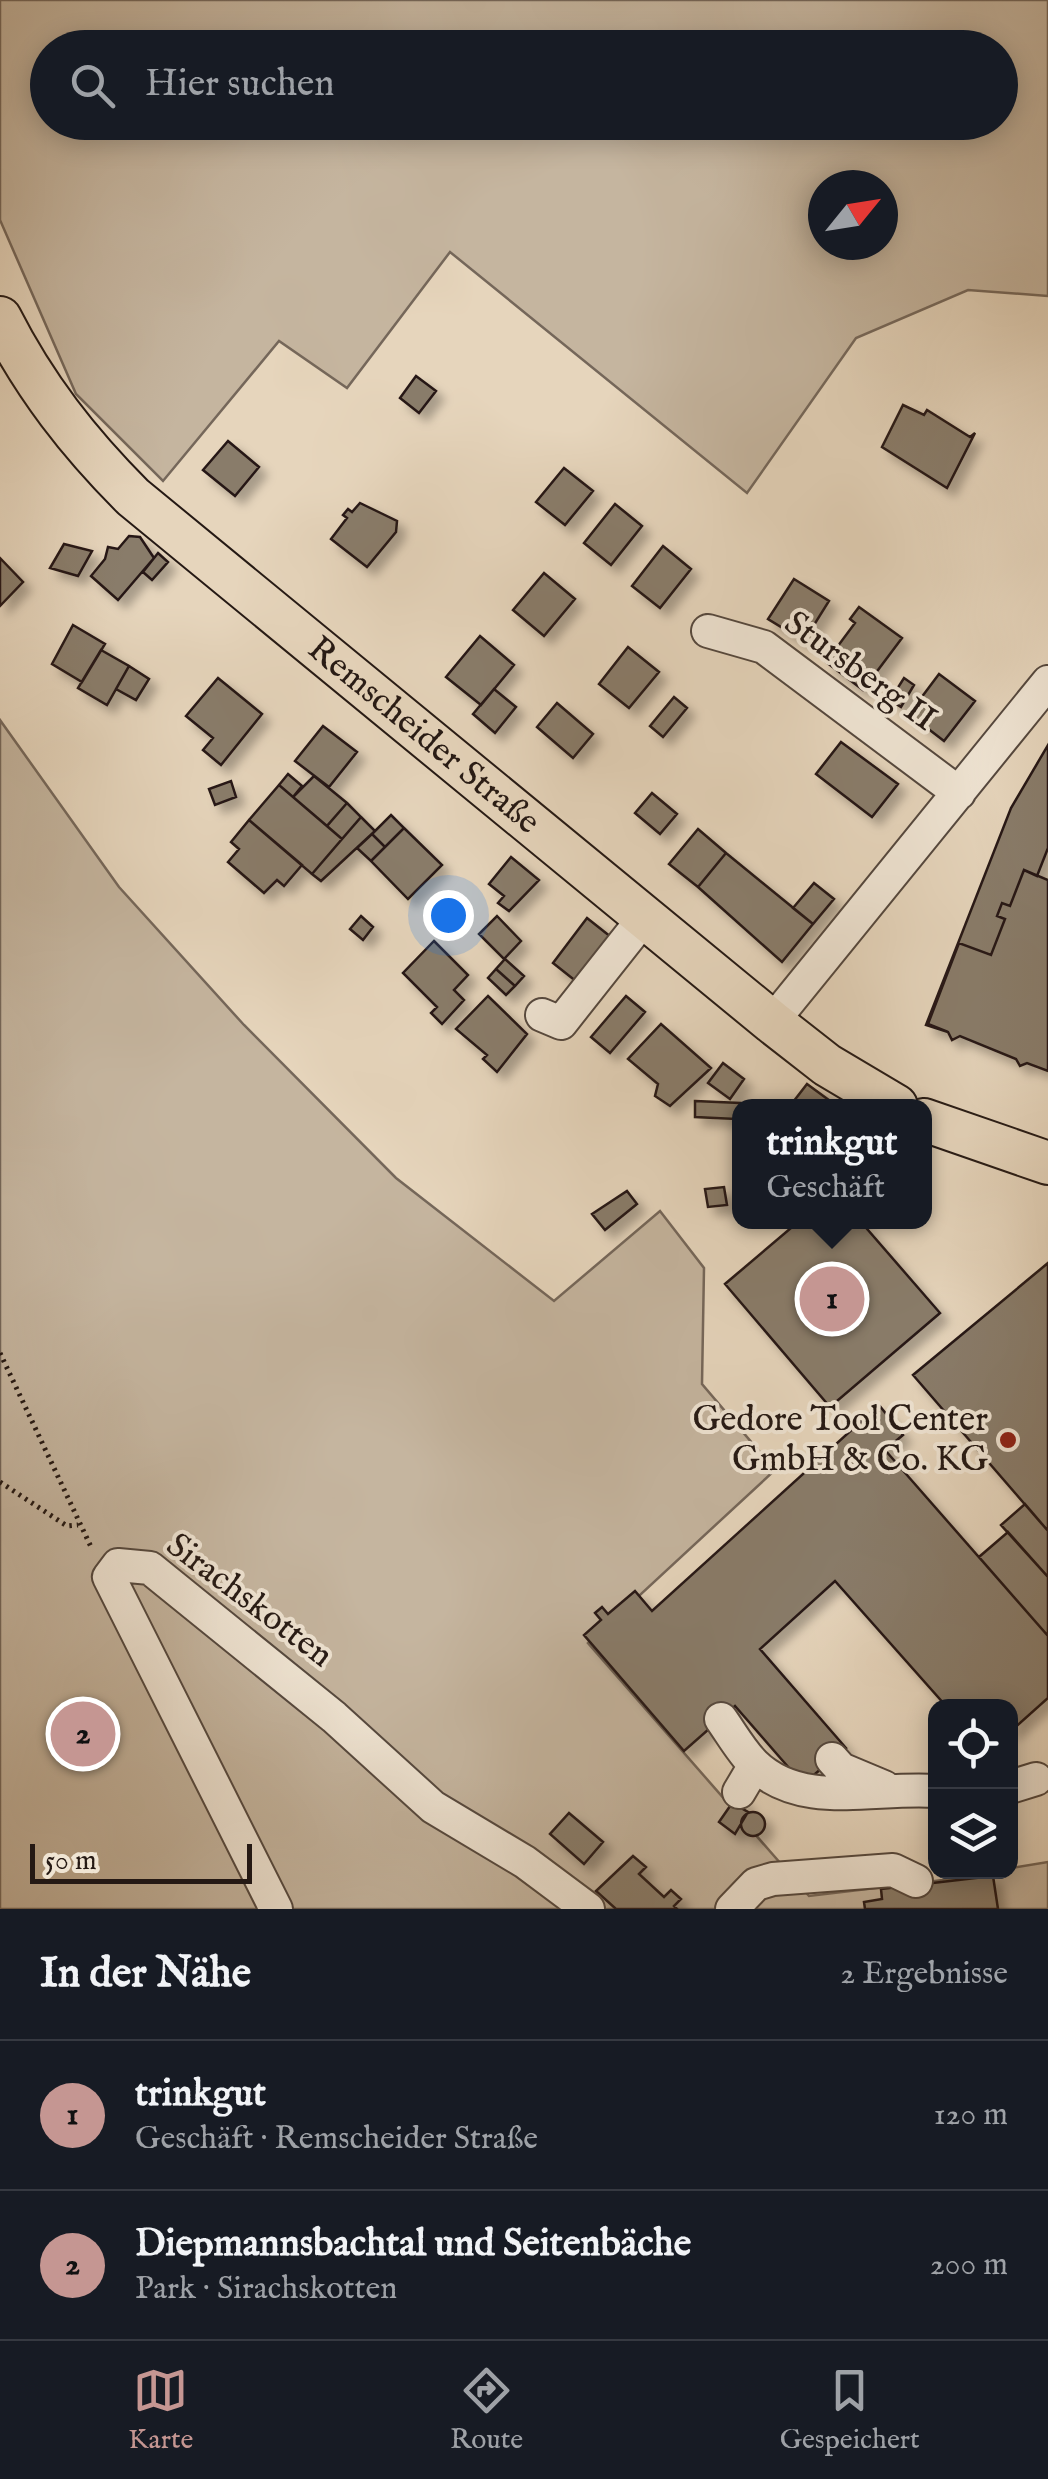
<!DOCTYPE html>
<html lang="de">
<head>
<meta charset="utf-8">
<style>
	body { margin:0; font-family:"IM FELL English",serif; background:#20242c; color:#f1f3f6 }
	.controls { position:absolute; right:30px; bottom:30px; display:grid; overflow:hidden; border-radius:20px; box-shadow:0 5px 25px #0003 }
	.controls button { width:90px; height:90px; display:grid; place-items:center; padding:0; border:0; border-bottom:2px solid #363941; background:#171b24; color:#f1f3f6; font:50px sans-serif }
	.compass { position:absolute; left:808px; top:170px; width:90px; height:90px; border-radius:50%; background:#171b24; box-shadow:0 5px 25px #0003; rotate:60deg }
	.scale { position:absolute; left:30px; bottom:25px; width:222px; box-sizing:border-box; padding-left:10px; border:5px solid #251914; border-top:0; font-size:28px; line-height:35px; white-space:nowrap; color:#251914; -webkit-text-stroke:8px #efe4d3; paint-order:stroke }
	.you { position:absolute; left:448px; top:915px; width:35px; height:35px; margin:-25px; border:8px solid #fff; border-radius:50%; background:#1a73e8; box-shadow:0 0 0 15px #1a73e833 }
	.badge { display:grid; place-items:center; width:65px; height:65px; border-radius:50%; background:#c59692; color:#111; font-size:32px; font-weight:700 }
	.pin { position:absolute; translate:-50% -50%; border:5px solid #fff; box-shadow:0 2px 10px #0006 }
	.popup { position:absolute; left:732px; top:1099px; width:200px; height:130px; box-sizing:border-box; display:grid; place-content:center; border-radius:20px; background:#171b24; filter:drop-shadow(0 2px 8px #0005); font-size:32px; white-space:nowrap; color:#9ea1a6 }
	.popup b { font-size:38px; color:#f1f3f6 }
	.popup::after { content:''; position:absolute; left:50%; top:100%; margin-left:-20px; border:20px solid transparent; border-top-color:#171b24 }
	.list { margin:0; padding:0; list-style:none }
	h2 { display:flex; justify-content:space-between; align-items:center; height:130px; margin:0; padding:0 40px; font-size:42px }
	h2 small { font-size:32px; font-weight:400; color:#9ea1a6 }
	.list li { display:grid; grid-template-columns:65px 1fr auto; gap:30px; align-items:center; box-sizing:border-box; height:150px; padding:0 40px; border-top:2px solid #363941 }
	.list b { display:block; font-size:38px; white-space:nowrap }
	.list p { margin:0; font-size:32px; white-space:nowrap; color:#9ea1a6 }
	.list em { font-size:32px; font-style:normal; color:#9ea1a6 }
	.icon { flex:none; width:55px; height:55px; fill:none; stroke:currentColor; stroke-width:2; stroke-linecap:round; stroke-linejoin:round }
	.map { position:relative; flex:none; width:1048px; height:1909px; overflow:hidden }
	.search { position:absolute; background:#171b24; box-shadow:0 5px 25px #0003; left:30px; right:30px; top:30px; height:110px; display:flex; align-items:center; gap:25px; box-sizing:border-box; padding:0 35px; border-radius:55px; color:#9ea1a6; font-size:38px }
	.sheet { height:430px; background:#171b24 }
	nav { display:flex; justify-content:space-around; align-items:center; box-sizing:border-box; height:140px; border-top:2px solid #363941; background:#171b24; font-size:28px; color:#9ea1a6 }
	nav a { display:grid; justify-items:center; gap:5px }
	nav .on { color:#c59692 }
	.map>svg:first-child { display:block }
</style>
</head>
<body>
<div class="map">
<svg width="1048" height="1909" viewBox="0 0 1048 1909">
	<defs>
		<filter id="shadow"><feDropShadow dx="8" dy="8" stdDeviation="5" flood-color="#0004"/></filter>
	</defs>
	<rect width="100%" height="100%" fill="#e6d5bc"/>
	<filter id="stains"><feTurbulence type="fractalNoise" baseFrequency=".002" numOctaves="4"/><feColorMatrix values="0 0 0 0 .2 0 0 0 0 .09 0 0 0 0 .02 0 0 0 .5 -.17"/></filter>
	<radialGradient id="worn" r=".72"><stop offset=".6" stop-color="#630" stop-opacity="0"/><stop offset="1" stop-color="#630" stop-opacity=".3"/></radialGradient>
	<path fill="#c5b59f" stroke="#75675a" stroke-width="2.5" fill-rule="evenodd" d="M0 0H1048V296L968 290 856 338 747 493 450 252 347 388 279 341 163 481 76 394 0 220ZM48 48H1000V122H48ZM823 185H883V245H823Z
		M0 720 119 887 244 1025 396 1178 554 1301 660 1211 704 1268 702 1384 775 1470 588 1643 809 1896 1010 1872 1011 1868 1048 1862V1909H0Z"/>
	<path fill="#897b6b" stroke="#251914" stroke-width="2.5" filter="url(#shadow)" d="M416 376 436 391 419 413 400 398Z
		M903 405 924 415 927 410 970 437 975 433 947 488 882 447Z
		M228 441 259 467 235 496 203 470Z
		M564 468 593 491 565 525 536 502Z
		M360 503 397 521 396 532 367 567 331 539 347 518 343 515 348 509 352 512Z
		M615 504 642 526 611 565 584 543Z
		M129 536 140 537 154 558 118 600 91 576 105 559 108 547 118 549Z
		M64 544 92 551 78 576 50 568Z
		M663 546 691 569 660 608 632 586Z
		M158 553 168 562 152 580 143 572Z
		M0 558 23 582 0 606Z
		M544 573 575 599 544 636 513 610Z
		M794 579 829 601 804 641 768 619Z
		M859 607 902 638 863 690 826 662 855 623 850 619Z
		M73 625 105 644 82 682 52 664Z
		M480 636 514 665 481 705 446 677Z
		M628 647 659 672 629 708 599 684Z
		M101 650 129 666 107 705 78 688Z
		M129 666 149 679 136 700 116 689Z
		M939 674 975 701 944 741 909 714Z
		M218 678 262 714 221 765 203 750 213 738 186 716Z
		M904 678 914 685 901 707 890 700Z
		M494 689 516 707 495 733 473 714Z
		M674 697 687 708 663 737 650 726Z
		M557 703 593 734 573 758 537 727Z
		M323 726 357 752 329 787 295 761Z
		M841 742 898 784 872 817 816 774Z
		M1048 745V848L1037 876 1024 870 1010 906 1002 903 997 916 1005 919 991 955 959 943 928 1024 948 1032 926 1025 1011 808Z
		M288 774 302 786 293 797 279 785Z
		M314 776 347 803 327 826 293 797Z
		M231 781 236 797 215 805 209 789Z
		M279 785 342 839 312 874 249 820Z
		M652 793 677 814 660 834 635 813Z
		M347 803 361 817 342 839 327 826Z
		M391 815 404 828 385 847 372 834Z
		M361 817 375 831 321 881 312 874Z
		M249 820 302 865 284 886 277 880 264 893 228 862 239 849 231 842Z
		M404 828 442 865 408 899 371 861Z
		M698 829 726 853 698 887 669 864Z
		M372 834 385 847 371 861 357 848Z
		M726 853 813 924 782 962 698 887Z
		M511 857 539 880 509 911 498 903 504 896 489 884Z
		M1024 870 1048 880V1071L1027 1063 1020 1066 1016 1059 960 1036 952 1040 948 1032 928 1024 959 943 991 955 1005 919 997 916 1002 903 1010 906Z
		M814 883 834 899 813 924 793 908Z
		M361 916 373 927 363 940 350 929Z
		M497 916 521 941 504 959 479 934Z
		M587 918 616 941 582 986 553 963Z
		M434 941 468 975 454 990 464 1000 442 1024 431 1013 437 1007 403 973Z
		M505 959 524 976 515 986 496 969Z
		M496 969 515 986 506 995 488 978Z
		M488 996 527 1034 497 1072 483 1059 487 1055 456 1029Z
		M626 996 645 1012 610 1053 591 1037Z
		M661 1024 711 1068 670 1106 655 1096 658 1084 628 1059Z
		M723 1063 744 1079 730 1099 708 1083Z
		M807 1084 837 1106H790Z
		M695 1101 740 1103 736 1119 695 1117Z
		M724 1187 727 1205 708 1207 705 1189Z
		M627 1191 637 1204 605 1230 592 1214Z
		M798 1222H861L940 1313 830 1407 725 1284Z
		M1048 1263V1531L913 1375Z
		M879 1405 903 1435 885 1450 1048 1636V1698L1010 1732V1706H946L835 1581 760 1649 846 1748 803 1784 735 1706 684 1751 584 1635 601 1620 595 1613 602 1607 608 1614 635 1591 652 1611Z
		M1025 1504 1048 1531V1577L1001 1525Z
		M1008 1532 1048 1577V1636L979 1557Z
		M737 1796 747 1803 743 1809 748 1812 735 1834 719 1822Z
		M741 1824a12 12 0 1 1 24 0a12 12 0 1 1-24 0Z
		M569 1813 603 1842 584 1864 550 1834Z
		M633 1856 646 1867 639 1874 664 1897 671 1890 681 1899 674 1906 677 1909H616L596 1891Z
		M993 1876 998 1909H865L864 1902 882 1899 881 1889Z"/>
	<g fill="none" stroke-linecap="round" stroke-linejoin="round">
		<g stroke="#55483e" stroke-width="36">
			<path id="minor" d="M708 631 764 647 959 793
				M542 1015 561 1023 644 918
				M772 1022 1048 682
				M721 1719C731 1733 741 1751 754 1764 802 1811 876 1786 936 1791
				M832 1759 841 1769 884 1787
				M1010 1787 1036 1779
				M739 1792 755 1765
				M276 1909 109 1577 118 1565 150 1568 334 1717 433 1807 525 1862 588 1909
				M732 1909 756 1884 773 1879 893 1870 916 1881"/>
		</g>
		<g stroke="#251914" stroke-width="46">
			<g id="major">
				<path id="s1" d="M0 318C35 387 79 443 133 497L772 1022 827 1065 896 1106"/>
				<path d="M924 1120 1048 1163"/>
			</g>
		</g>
		<path stroke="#251914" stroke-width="5" stroke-dasharray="2.5 5" stroke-linecap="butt" d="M0 1353 92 1549
			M0 1482 67 1526 78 1525"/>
		<use href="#minor" stroke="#efe4d3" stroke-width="32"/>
		<use href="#major" stroke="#e6d5bc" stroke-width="42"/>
	</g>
	<circle fill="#8f2418" stroke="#efe4d3" stroke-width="4" cx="1008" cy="1440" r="10"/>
	<g text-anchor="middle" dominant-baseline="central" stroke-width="8" stroke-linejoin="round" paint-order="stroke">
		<g font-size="35" fill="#251914" stroke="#efe4d3">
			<text transform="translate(860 672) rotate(36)">Stursberg II</text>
			<text stroke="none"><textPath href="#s1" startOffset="600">Remscheider Straße</textPath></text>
			<text transform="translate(249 1601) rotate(37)">Sirachskotten</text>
		</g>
		<g font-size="35" fill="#251914" stroke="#efe4d3" text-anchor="end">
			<text x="988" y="1420">Gedore Tool Center<tspan x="988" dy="40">GmbH &amp; Co. KG</tspan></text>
		</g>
	</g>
	<rect width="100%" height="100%" filter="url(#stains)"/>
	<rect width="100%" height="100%" fill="url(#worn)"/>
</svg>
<div class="controls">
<button><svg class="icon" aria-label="locate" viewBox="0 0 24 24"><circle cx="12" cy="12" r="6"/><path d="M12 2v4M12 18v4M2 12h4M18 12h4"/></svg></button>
<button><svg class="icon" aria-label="layers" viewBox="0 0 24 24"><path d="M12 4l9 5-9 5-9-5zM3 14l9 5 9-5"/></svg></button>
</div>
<svg class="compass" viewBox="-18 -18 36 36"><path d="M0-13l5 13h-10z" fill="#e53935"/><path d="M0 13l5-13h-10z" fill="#9ea1a6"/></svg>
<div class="scale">50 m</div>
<div class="you"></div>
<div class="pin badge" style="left:832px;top:1299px">1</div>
<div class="popup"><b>trinkgut</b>Geschäft</div>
<div class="pin badge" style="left:83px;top:1734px">2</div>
<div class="search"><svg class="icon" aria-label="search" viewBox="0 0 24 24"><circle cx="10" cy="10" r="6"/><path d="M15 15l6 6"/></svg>Hier suchen</div>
</div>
<section class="sheet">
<h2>In der Nähe<small>2 Ergebnisse</small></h2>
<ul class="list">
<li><span class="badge">1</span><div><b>trinkgut</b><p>Geschäft · Remscheider Straße</p></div><em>120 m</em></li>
<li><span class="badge">2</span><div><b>Diepmannsbachtal und Seitenbäche</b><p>Park · Sirachskotten</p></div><em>200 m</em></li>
</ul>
</section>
<nav>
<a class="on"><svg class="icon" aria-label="map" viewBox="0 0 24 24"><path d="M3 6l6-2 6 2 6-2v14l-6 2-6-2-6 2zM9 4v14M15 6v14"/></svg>Karte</a>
<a><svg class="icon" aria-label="directions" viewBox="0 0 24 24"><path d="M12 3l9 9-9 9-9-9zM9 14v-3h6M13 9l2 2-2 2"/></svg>Route</a>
<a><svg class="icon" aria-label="saved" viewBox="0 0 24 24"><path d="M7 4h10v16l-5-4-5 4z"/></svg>Gespeichert</a>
</nav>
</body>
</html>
